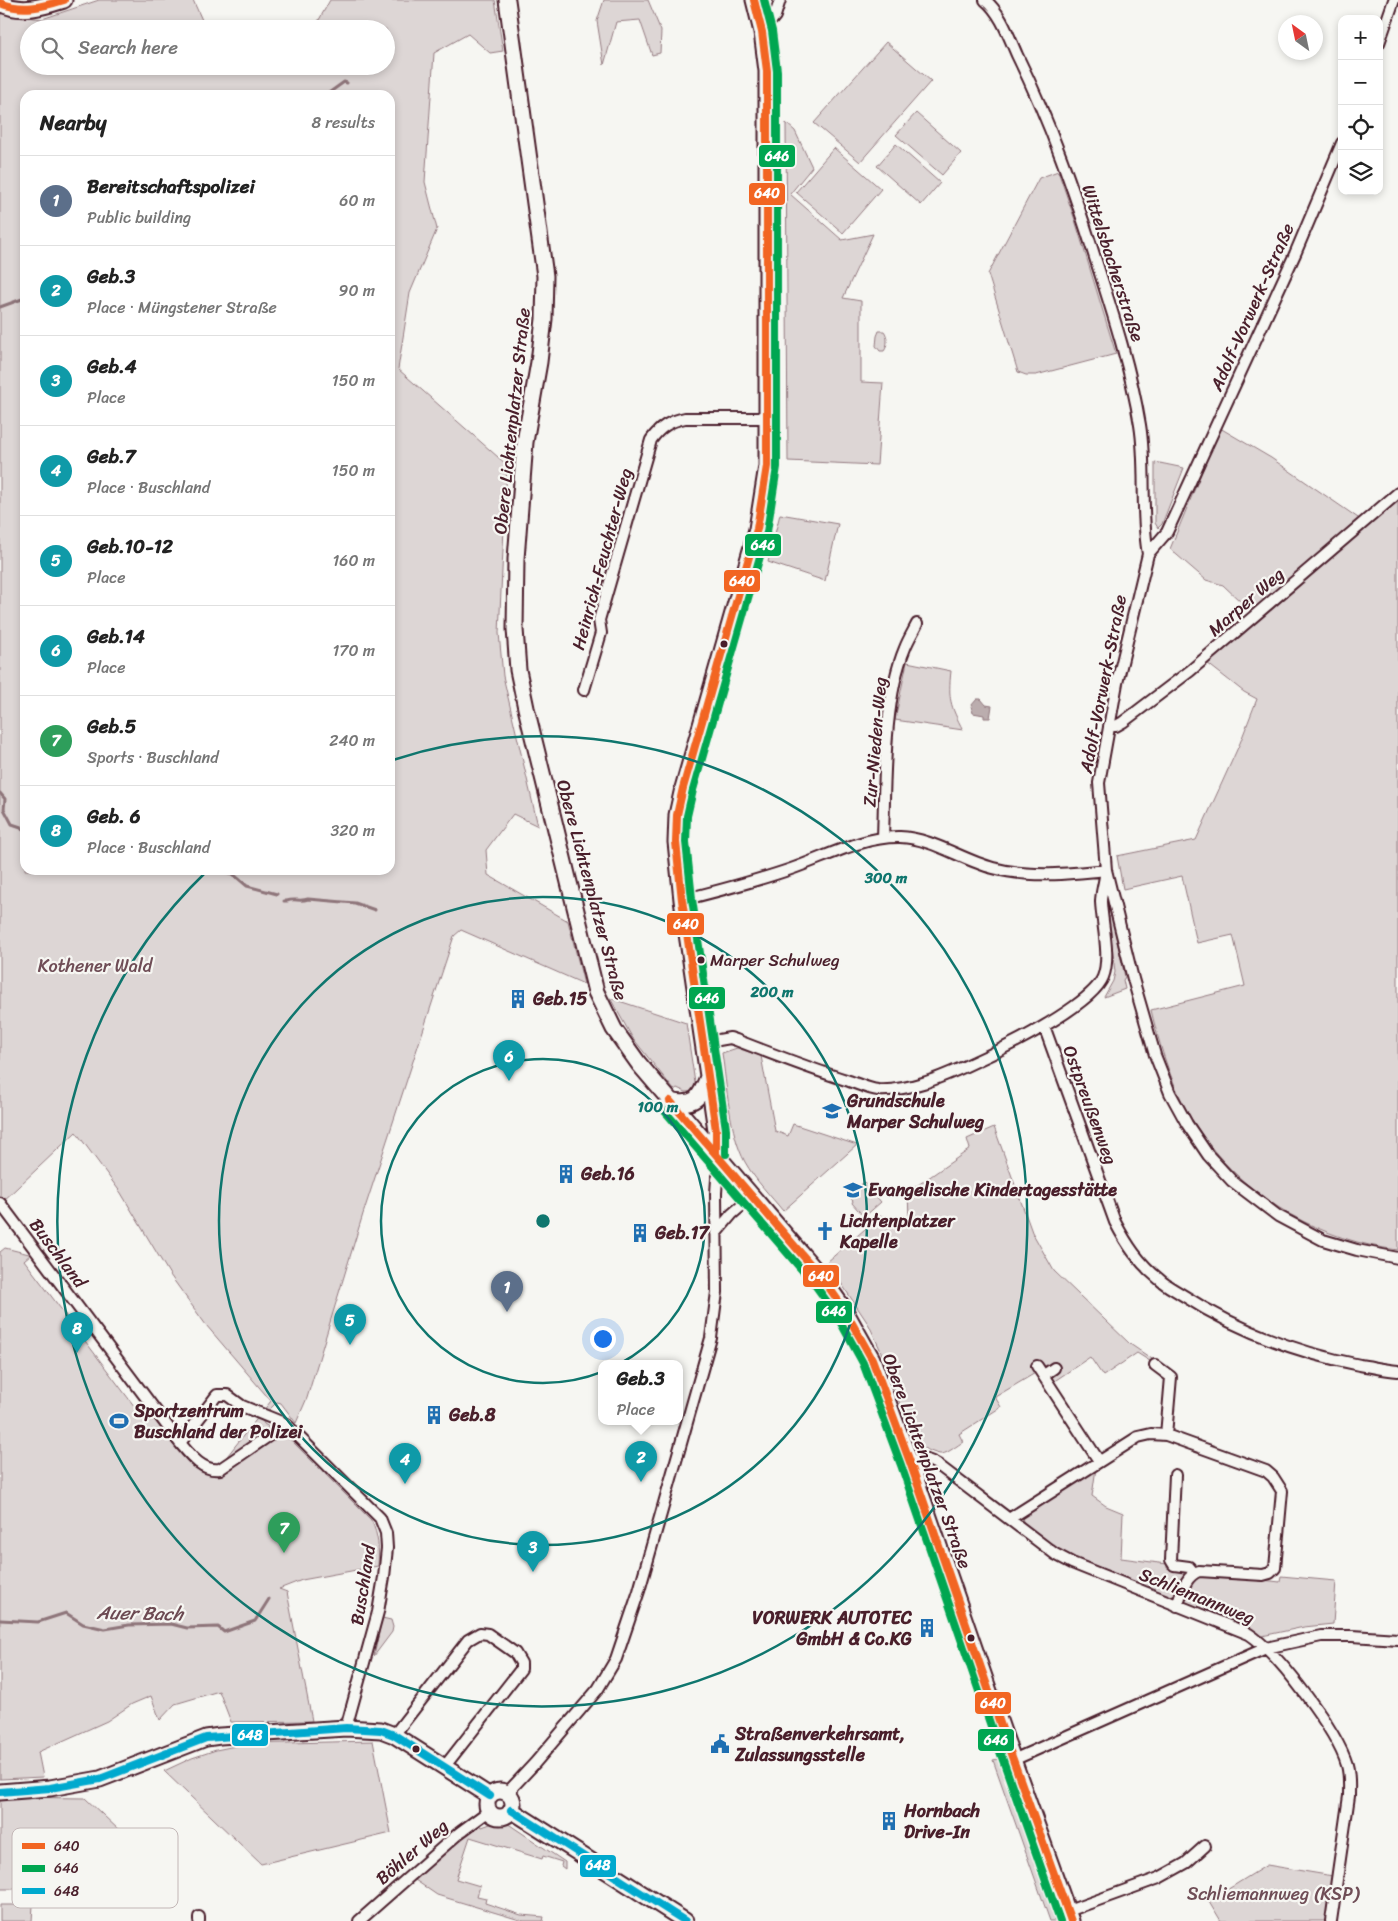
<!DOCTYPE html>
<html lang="en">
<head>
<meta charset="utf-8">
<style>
	body { margin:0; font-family:Sriracha,sans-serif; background:#f2f2f2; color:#222 }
	.controls { position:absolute; right:15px; top:15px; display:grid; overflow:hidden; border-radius:10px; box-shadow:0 2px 8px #0003 }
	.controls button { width:45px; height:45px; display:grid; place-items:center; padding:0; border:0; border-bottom:1px solid #e0e0e0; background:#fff; color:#222; font:25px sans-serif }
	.compass { position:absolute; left:1278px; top:15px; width:45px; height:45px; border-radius:50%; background:#fff; box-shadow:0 2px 8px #0003; rotate:327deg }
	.you { position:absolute; left:602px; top:1338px; width:18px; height:18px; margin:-12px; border:4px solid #fff; border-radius:50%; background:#1a73e8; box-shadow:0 0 0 8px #1a73e833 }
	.badge { display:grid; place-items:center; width:32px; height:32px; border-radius:50%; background:#db2777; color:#fff; font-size:16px; font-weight:700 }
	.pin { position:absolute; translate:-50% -41px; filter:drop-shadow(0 1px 2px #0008) }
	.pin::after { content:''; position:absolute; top:26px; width:18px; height:15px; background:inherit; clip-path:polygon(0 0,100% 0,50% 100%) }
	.popup { position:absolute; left:598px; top:1360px; width:85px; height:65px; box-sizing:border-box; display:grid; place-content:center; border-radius:10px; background:#fff; filter:drop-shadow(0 1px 4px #0005); font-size:16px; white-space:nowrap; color:#767676 }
	.popup b { font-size:19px; color:#222 }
	.popup::after { content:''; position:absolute; left:50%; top:100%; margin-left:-10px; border:10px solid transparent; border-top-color:#fff }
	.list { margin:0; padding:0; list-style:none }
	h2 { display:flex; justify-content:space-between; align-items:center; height:65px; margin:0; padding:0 20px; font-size:21px }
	h2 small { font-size:16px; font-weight:400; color:#767676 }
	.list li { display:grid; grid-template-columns:32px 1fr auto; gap:15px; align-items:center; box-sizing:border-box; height:90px; padding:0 20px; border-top:1px solid #e0e0e0 }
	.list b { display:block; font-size:19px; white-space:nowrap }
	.list p { margin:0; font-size:16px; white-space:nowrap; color:#767676 }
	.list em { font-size:16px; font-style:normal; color:#767676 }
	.icon { flex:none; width:28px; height:28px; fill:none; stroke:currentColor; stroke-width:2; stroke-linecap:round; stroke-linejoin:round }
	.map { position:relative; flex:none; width:1398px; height:1921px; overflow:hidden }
	.search { position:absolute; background:#fff; box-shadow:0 2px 8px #0003; left:20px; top:20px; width:375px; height:55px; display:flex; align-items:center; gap:12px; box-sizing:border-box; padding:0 18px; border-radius:28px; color:#767676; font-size:19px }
	.panel { position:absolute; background:#fff; box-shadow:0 2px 8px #0003; left:20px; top:90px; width:375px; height:785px; border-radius:15px }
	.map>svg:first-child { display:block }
</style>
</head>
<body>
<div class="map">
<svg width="1398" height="1921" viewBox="0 0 1398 1921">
	<rect width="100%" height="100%" fill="#f6f6f2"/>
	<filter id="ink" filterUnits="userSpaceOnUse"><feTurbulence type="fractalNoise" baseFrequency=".02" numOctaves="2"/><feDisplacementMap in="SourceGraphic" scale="10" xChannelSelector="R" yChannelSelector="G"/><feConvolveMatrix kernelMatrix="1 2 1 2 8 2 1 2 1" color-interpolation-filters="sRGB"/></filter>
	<g filter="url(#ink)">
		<path fill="#ddd6d5" stroke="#947a80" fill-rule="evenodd" d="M99 0H193L206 29H29V66H386V29H314L330 0H495L503 51 490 53 468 34 434 53 425 182 437 229 410 293 398 369 507 465 499 633 503 676 538 826 513 814 486 850 488 875 568 921 584 984 461 930 454 936 363 1214 307 1398 296 1423 281 1403 277 1402 261 1418 264 1424 272 1429 220 1465 271 1401 206 1325 170 1275 121 1193 76 1132 0 1204V13L42 19ZM25 95H390V870H25Z
			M604 0H648L661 31 660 53 652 55 640 20 616 22 604 65 597 21Z
			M886 42 931 81 860 162 814 123Z
			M916 113 961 153 942 175 896 135Z
			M786 123 795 131 812 167 790 194 842 240 873 234 843 298 861 301V382L883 383 877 465 788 461Z
			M896 144 940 183 921 205 877 166Z
			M834 148 881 189 843 233 796 192Z
			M1058 171 1075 220 1116 354 1036 375H1026L1018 372 988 274 1039 178Z
			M879 331H884C888 336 888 346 884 351H880L876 346 877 336Z
			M1220 428 1271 458 1361 520 1398 488V1250C1323 1241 1250 1201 1205 1139 1177 1101 1162 1056 1151 1010L1245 986 1233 935 1197 943 1182 876 1123 889 1117 856 1196 840 1240 743 1257 699 1244 692 1207 663 1259 619 1223 585 1206 580 1170 549Z
			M1155 462 1184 468 1162 524 1158 528 1155 523Z
			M780 514 838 524 825 581 768 562Z
			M907 662 951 671C948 699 950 705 963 730L895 720Z
			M1110 916 1112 918 1125 977 1123 980 1125 989 1104 997 1113 981 1115 972 1109 918Z
			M610 998 686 1023 695 1083 693 1091 686 1092 677 1088 674 1090 632 1037Z
			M737 1048 761 1056 775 1131 788 1136 793 1124 857 1145 783 1211C770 1195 755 1180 745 1162 729 1133 727 1086 722 1053Z
			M994 1127 1032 1232 1054 1271 1130 1344 1155 1361 1153 1363 1137 1353 1103 1376 1090 1357 1053 1382 1051 1376 1059 1369 1055 1363 1044 1367 1039 1361 1033 1365 1037 1372 995 1397 1001 1407 959 1434 963 1442C958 1445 948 1453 942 1454 936 1455 916 1445 913 1440L880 1349 869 1325 827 1262 880 1216 909 1219 908 1192 970 1149 967 1139Z
			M864 1182 881 1202 864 1217 852 1203 853 1201 849 1196Z
			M5 1248 29 1254 30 1255 24 1260 147 1423 154 1419 173 1445 175 1443 207 1471 279 1433 292 1441 371 1520C379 1536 379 1549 378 1566L302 1580 279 1589 287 1592 312 1721 231 1722 219 1691 175 1704 160 1720 151 1696 132 1704 107 1721 38 1752 43 1777 0 1779V1252Z
			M1096 1468 1092 1496 1106 1506 1123 1513 1121 1558 1167 1564V1568L1187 1571 1175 1599 1084 1561C1064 1560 1038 1534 1023 1522L1022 1516Z
			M1210 1574 1280 1582 1281 1576 1336 1581 1333 1624 1304 1627 1262 1636 1249 1628 1184 1602C1190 1587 1192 1575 1210 1574Z
			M382 1618 391 1620 393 1627 392 1632 374 1656Z
			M373 1741 391 1833 261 1864 164 1771 192 1758 216 1750 245 1744Z
			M999 1759 1056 1921H1050L993 1760Z
			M0 1797 85 1798 155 1864 37 1889H0Z
			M493 1823H507L565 1862V1869L561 1866 562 1862 543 1856 542 1859 470 1837 456 1879 480 1886 477 1896 486 1898 485 1903 521 1915 544 1917 543 1921H523L437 1895 415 1880 436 1859 462 1837 480 1824 482 1827Z
			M1267 1865 1333 1876 1327 1921H1221L1209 1901Z
			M0 1905H33L32 1921H0Z"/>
		<path fill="#bbadae" stroke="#8e747a" d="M977 699H981L986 705 992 706 990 718H984V715L973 713 971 706Z"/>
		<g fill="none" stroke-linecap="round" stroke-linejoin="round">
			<path stroke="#8e747a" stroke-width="3" d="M326 95 344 82 347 83
				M0 307 25 298
				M0 793 5 799 4 809 12 824 21 827 25 832
				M215 870 233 874 247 886 277 894
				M284 901H287C294 898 300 902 308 899L355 903 375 910
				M0 1620 38 1622 66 1613 83 1624 105 1629 129 1625 171 1624 187 1628 218 1627 224 1632 255 1621 269 1599"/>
			<g stroke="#4a1f2b" stroke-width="14">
				<path id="street" d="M985 0C1001 13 1009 37 1017 55 1051 124 1074 191 1097 264 1114 317 1131 370 1140 425 1147 468 1140 511 1148 554
					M762 32 775 16 780 0
					M1379 43 1394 0
					M1342 143 1295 254 1167 532 1148 554 1117 683 1099 783 1106 870 1133 979 1155 1055 1170 1093 1187 1124 1208 1155 1232 1181 1278 1216 1323 1240 1357 1250 1398 1258
					M584 690 601 633 599 620 651 440C660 427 670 421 685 418H768
					M1109 726H1116L1123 722 1190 671 1398 493
					M883 838C885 781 883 700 905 648 908 640 913 632 917 624
					M682 900C718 891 756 881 791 869 826 857 863 836 900 837 932 838 962 860 993 868 1030 878 1069 874 1106 870
					M1044 1026 1115 1222C1127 1245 1139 1263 1159 1279 1165 1285 1173 1289 1181 1294 1235 1329 1298 1353 1360 1365 1373 1367 1385 1370 1398 1371
					M702 1043 730 1038 736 1040C772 1054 808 1068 846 1080 856 1083 868 1089 878 1090 892 1091 910 1087 923 1083 959 1072 1090 1011 1103 977 1111 957 1102 924 1101 902 1101 893 1104 884 1105 876
					M0 1203 180 1443C190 1455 203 1472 220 1469L286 1424 380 1518 386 1533 387 1548 384 1577 378 1612 346 1728
					M716 1233 732 1214 752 1197
					M1155 1365 1171 1377 1166 1435
					M1037 1366 1099 1461
					M1044 1375 1054 1368
					M180 1443 217 1395H227L242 1406 286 1424
					M910 1462C921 1457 928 1459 938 1465L1055 1554 1072 1563 1249 1634C1278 1653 1337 1731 1347 1765 1350 1775 1349 1786 1349 1796L1331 1921
					M1175 1475 1171 1560 1174 1565 1189 1567 1194 1573
					M1009 1519 1138 1437 1151 1434 1166 1435 1266 1471 1273 1477 1282 1491 1275 1568 1270 1573 1263 1575 1199 1571C1185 1576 1182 1592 1177 1606
					M394 1735 468 1640 480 1633 488 1634 515 1653 521 1663V1669L445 1766
					M1013 1760 1266 1648 1321 1636H1352L1398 1639
					M507 1793 535 1763 598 1689 616 1659 639 1591 711 1338 717 1292 716 1193 717 1179 723 1163
					M1068 1911 1159 1878 1186 1863 1205 1846
					M199 1917V1921
					M359 1921 459 1833 489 1811"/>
			</g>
			<g stroke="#4a1f2b" stroke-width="19">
				<path id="secondary" d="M507 0 545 276 544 319 539 362 525 442 516 559 515 629 518 670 526 708 596 992 614 1029 639 1064 823 1279 844 1309 872 1359 910 1462 1002 1729 1071 1921
					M0 3C21 14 42 7 64 0
					M670 1101C695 1107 700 1098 708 1077
					M716 1154V1130L682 900 676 842 677 815 683 788 757 529 767 466V71L762 32 754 0
					M487 1804a13 13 0 1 1 26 0a13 13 0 1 1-26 0Z
					M0 1792 50 1788 100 1779 206 1738 220 1736 346 1728 381 1730 394 1735 490 1796
					M511 1810 685 1921"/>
			</g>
			<use href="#street" stroke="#f6f6f2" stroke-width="10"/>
			<use href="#secondary" stroke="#f6f6f2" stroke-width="15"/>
			<g stroke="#f6f6f2" stroke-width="11">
				<path id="bus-1" d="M0 3C22 12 42 7 64 0
					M670 1101 823 1279 844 1309 872 1359 910 1462 1002 1729 1071 1921
					M716 1154V1130L682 900 676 842 677 815 683 788 757 529 767 466V71L762 32 754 0"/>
			</g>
			<g stroke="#f6f6f2" stroke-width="11">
				<path id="bus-2" d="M662 1108 815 1285 836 1314 863 1363 901 1465 993 1732 1060 1921
					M726 1154V1129L692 899 686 842 687 816 693 790 767 532 777 467V71L772 31 764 0"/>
			</g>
			<g stroke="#f6f6f2" stroke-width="11">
				<path id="bus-3" d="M0 1792 50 1788 100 1779 206 1738 346 1728 381 1730 394 1735 490 1796
					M511 1810 685 1921"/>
			</g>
			<use href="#bus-1" stroke="#f26522" stroke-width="8"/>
			<use href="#bus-2" stroke="#00a651" stroke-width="8"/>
			<use href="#bus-3" stroke="#00a9ce" stroke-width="8"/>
		</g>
	</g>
	<g fill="none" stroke="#0f766e" stroke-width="2.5">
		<circle cx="543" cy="1221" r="162"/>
		<circle cx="543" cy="1221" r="324"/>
		<path d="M393 760A485 485 0 1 1 206 872"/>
	</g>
	<defs>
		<g id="building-bare" transform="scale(1.5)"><path d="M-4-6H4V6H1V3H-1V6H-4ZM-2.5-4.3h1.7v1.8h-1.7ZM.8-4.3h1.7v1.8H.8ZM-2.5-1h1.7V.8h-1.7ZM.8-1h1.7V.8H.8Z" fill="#1f6fb2" stroke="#f6f6f2" stroke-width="2.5" paint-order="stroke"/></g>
		<g id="school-bare" transform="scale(1.5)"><path d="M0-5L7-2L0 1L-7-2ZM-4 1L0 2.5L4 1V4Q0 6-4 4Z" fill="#1f6fb2" stroke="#f6f6f2" stroke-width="2.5" paint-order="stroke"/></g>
		<g id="church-bare" transform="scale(1.5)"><path d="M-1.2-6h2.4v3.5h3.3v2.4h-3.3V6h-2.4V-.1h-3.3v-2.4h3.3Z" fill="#1f6fb2" stroke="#f6f6f2" stroke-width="2.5" paint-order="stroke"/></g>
		<g id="stadium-bare" transform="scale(1.5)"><path d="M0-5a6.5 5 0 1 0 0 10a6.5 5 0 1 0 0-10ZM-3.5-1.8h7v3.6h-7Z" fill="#1f6fb2" stroke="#f6f6f2" stroke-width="2.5" paint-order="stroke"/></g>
		<g id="civic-bare" transform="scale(1.5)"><path d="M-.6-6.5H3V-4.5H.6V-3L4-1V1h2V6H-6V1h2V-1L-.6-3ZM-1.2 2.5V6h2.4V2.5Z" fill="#1f6fb2" stroke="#f6f6f2" stroke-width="2.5" paint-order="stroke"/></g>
	</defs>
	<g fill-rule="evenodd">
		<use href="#building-bare" x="518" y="999"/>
		<use href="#school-bare" x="832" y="1111"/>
		<use href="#building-bare" x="566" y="1174"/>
		<use href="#school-bare" x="853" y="1190"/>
		<use href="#church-bare" x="825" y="1231"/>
		<use href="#building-bare" x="640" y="1233"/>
		<use href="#building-bare" x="434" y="1415"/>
		<use href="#stadium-bare" x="119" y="1421"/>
		<use href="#building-bare" x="927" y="1628"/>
		<use href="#civic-bare" x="720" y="1744"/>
		<use href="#building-bare" x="889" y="1821"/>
	</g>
	<g fill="#4a1f2b" stroke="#f6f6f2" stroke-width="2">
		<circle cx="724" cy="644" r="4.5"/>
		<circle cx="701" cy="960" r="4.5"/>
		<circle cx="971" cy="1638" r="4.5"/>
		<circle cx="416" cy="1749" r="4.5"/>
	</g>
	<g text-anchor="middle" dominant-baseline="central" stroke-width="4.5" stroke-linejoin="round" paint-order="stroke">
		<g font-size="17" fill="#4a1f2b" stroke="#f6f6f2" text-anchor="start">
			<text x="710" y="960">Marper Schulweg</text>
		</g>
		<g font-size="18" fill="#4a1f2b" stroke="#f6f6f2">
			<text transform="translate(1113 263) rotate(72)">Wittelsbacherstraße</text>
			<text transform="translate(1252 307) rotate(-66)">Adolf-Vorwerk-Straße</text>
			<text transform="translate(512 421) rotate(-84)">Obere Lichtenplatzer Straße</text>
			<text transform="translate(602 559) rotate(-75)">Heinrich-Feuchter-Weg</text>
			<text transform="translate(1246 602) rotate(-41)">Marper Weg</text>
			<text transform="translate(1103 684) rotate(-79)">Adolf-Vorwerk-Straße</text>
			<text transform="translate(875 742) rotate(-85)">Zur-Nieden-Weg</text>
			<text transform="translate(592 890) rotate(75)">Obere Lichtenplatzer Straße</text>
			<text transform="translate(1090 1105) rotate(70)">Ostpreußenweg</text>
			<text transform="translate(58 1253) rotate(53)">Buschland</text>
			<text transform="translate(927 1461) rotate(70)">Obere Lichtenplatzer Straße</text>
			<text transform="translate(363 1585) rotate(-81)">Buschland</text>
			<text transform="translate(1197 1596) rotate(22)">Schliemannweg</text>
			<text transform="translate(412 1852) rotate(-41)">Böhler Weg</text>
		</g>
		<g font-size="18" fill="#6f4d56" stroke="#f6f6f2">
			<text x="95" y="966">Kothener Wald</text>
			<text x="1273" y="1894">Schliemannweg (KSP)</text>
		</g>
		<g font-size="18" font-weight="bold" fill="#4a1f2b" stroke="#f6f6f2" text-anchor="start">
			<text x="533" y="999">Geb.15</text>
			<text x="847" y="1101">Grundschule<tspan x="847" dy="21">Marper Schulweg</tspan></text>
			<text x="581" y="1174">Geb.16</text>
			<text x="868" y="1190">Evangelische Kindertagesstätte</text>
			<text x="840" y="1221">Lichtenplatzer<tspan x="840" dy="21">Kapelle</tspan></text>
			<text x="655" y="1233">Geb.17</text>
			<text x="134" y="1411">Sportzentrum<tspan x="134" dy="21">Buschland der Polizei</tspan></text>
			<text x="449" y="1415">Geb.8</text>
			<text x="912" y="1618" text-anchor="end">VORWERK AUTOTEC<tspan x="912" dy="21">GmbH &amp; Co.KG</tspan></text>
			<text x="735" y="1734">Straßenverkehrsamt,<tspan x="735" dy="21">Zulassungsstelle</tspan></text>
			<text x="904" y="1811">Hornbach<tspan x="904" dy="21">Drive-In</tspan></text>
		</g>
		<g font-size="19" font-style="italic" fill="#6c4a52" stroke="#f6f6f2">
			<text transform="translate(140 1613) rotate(1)">Auer Bach</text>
		</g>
	</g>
	<rect x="12" y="1828" width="166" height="80" rx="8" fill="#f6f6f2" stroke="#c2b6b6" stroke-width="1"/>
	<rect x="22" y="1843" width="23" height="6" fill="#f26522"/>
	<rect x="22" y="1865" width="23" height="7" fill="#00a651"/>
	<rect x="22" y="1888" width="23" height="6" fill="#00a9ce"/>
	<g font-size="14" fill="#4a1f2b">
		<text x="54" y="1851">640</text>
		<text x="54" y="1873">646</text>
		<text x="54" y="1896">648</text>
	</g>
	<circle cx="543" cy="1221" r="8" fill="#0f766e" stroke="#f6f6f2" stroke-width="2.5"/>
	<g font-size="15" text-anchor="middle" font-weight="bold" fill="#0f766e" stroke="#f6f6f2" stroke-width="4.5" stroke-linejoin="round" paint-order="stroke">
		<text x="886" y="883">300 m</text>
		<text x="772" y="997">200 m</text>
		<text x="658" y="1112">100 m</text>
	</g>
	<g stroke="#f6f6f2" stroke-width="2">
		<rect x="758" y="144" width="38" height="24" rx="5" fill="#00a651"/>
		<rect x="748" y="182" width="38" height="24" rx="5" fill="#f26522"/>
		<rect x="744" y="533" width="38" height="24" rx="5" fill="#00a651"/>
		<rect x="723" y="569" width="38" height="24" rx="5" fill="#f26522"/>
		<rect x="666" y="912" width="39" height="24" rx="5" fill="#f26522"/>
		<rect x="688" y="986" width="38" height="24" rx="5" fill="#00a651"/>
		<rect x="802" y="1264" width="38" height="24" rx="5" fill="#f26522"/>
		<rect x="815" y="1300" width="38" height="24" rx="5" fill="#00a651"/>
		<rect x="974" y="1691" width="38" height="24" rx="5" fill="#f26522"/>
		<rect x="231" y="1723" width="38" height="24" rx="5" fill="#00a9ce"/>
		<rect x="977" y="1728" width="38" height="24" rx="5" fill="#00a651"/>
		<rect x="579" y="1854" width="38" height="24" rx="5" fill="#00a9ce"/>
	</g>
	<g font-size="14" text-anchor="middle" font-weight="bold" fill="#fff">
		<text x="777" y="161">646</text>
		<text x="767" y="198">640</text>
		<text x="763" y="550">646</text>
		<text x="742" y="586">640</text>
		<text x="686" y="929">640</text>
		<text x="707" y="1003">646</text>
		<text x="821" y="1281">640</text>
		<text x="834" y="1316">646</text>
		<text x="993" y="1708">640</text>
		<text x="250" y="1740">648</text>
		<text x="996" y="1745">646</text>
		<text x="598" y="1870">648</text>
	</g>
</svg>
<div class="controls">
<button>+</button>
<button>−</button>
<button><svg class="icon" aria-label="locate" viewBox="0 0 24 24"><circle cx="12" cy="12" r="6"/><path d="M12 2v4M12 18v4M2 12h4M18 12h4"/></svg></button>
<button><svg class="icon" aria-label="layers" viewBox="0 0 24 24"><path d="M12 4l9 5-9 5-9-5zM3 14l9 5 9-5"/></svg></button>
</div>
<svg class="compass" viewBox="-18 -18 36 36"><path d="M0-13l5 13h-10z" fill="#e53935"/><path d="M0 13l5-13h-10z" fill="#767676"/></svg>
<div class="you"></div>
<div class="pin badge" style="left:507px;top:1312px;background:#5c6f8a">1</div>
<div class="pin badge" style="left:641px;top:1482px;background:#0f9aa8">2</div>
<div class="popup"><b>Geb.3</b>Place</div>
<div class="pin badge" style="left:533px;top:1572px;background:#0f9aa8">3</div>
<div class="pin badge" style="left:405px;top:1484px;background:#0f9aa8">4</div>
<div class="pin badge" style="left:350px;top:1345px;background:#0f9aa8">5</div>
<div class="pin badge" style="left:509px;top:1081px;background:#0f9aa8">6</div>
<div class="pin badge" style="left:284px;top:1553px;background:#2e9e5b">7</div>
<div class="pin badge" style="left:77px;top:1353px;background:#0f9aa8">8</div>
<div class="search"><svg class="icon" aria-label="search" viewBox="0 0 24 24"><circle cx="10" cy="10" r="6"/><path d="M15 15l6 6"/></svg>Search here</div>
<section class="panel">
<h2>Nearby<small>8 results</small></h2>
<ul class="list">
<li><span class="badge" style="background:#5c6f8a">1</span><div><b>Bereitschaftspolizei</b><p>Public building</p></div><em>60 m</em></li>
<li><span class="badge" style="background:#0f9aa8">2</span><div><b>Geb.3</b><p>Place · Müngstener Straße</p></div><em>90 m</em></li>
<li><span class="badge" style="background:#0f9aa8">3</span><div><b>Geb.4</b><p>Place</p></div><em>150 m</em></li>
<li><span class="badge" style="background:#0f9aa8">4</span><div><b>Geb.7</b><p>Place · Buschland</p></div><em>150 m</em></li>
<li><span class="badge" style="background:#0f9aa8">5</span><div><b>Geb.10-12</b><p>Place</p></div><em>160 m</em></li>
<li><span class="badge" style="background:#0f9aa8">6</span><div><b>Geb.14</b><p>Place</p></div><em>170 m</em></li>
<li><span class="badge" style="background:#2e9e5b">7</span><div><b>Geb.5</b><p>Sports · Buschland</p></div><em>240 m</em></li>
<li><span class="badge" style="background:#0f9aa8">8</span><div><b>Geb. 6</b><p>Place · Buschland</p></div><em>320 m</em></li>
</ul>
</section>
</div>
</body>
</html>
